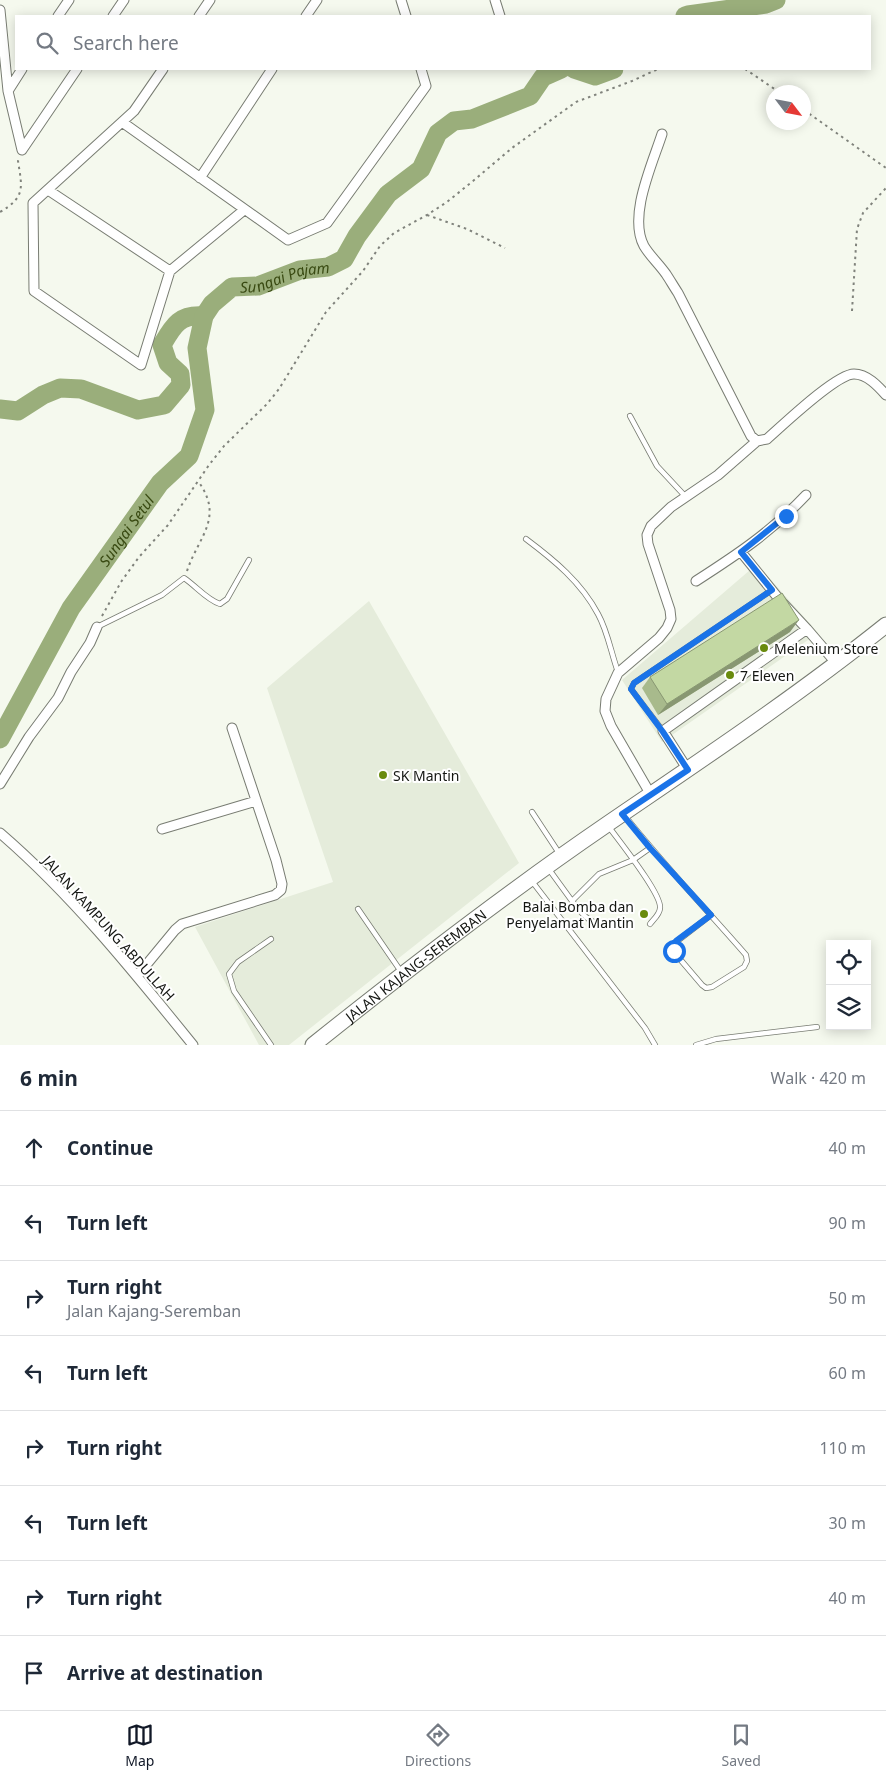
<!DOCTYPE html>
<html lang="en">
<head>
<meta charset="utf-8">
<style>
	body { margin:0; font-family:"Noto Sans",sans-serif; background:#f2f2f3; color:#1f2937 }
	.controls { position:absolute; right:15px; bottom:15px; display:grid; overflow:hidden; border-radius:0px; box-shadow:0 2px 12px #0003 }
	.controls button { width:45px; height:45px; display:grid; place-items:center; padding:0; border:0; border-bottom:1px solid #e0e1e3; background:#fff; color:#1f2937; font:25px sans-serif }
	.compass { position:absolute; left:766px; top:85px; width:45px; height:45px; border-radius:50%; background:#fff; box-shadow:0 2px 12px #0003; rotate:122deg }
	.stop { position:absolute; width:15px; height:15px; margin:-11px; border:4px solid #1a73e8; border-radius:50%; background:#fff }
	.stop.end { background:#1a73e8; border-color:#fff; box-shadow:0 1px 5px #0008 }
	.list { margin:0; padding:0; list-style:none }
	h2 { display:flex; justify-content:space-between; align-items:center; height:65px; margin:0; padding:0 20px; font-size:21px }
	h2 small { font-size:16px; font-weight:400; color:#747a83 }
	.list li { display:grid; grid-template-columns:32px 1fr auto; gap:15px; align-items:center; box-sizing:border-box; height:75px; padding:0 20px; border-top:1px solid #e0e1e3 }
	.list b { display:block; font-size:19px; white-space:nowrap }
	.list p { margin:0; font-size:16px; white-space:nowrap; color:#747a83 }
	.list em { font-size:16px; font-style:normal; color:#747a83 }
	.icon { flex:none; width:28px; height:28px; fill:none; stroke:currentColor; stroke-width:2; stroke-linecap:round; stroke-linejoin:round }
	.map { position:relative; flex:none; width:886px; height:1045px; overflow:hidden }
	.search { position:absolute; background:#fff; box-shadow:0 2px 12px #0003; left:15px; right:15px; top:15px; height:55px; display:flex; align-items:center; gap:12px; box-sizing:border-box; padding:0 18px; border-radius:0px; color:#747a83; font-size:19px }
	.sheet { height:665px; background:#fff }
	nav { display:flex; justify-content:space-around; align-items:center; box-sizing:border-box; height:70px; border-top:1px solid #e0e1e3; background:#fff; font-size:14px; color:#747a83 }
	nav a { display:grid; justify-items:center; gap:2px }
	nav .on { color:#111827 }
	.map>svg:first-child { display:block }
</style>
</head>
<body>
<div class="map">
<svg width="886" height="1045" viewBox="0 0 886 1045">
	<rect width="100%" height="100%" fill="#f5f9ee"/>
	<path fill="#e5ecdb" d="M757 564 818 633 662 742 622 680Z
		M369 601 519 863 289 1045H259L195 927 333 882 267 688Z"/>
	<g fill="none" stroke-linecap="round" stroke-linejoin="round">
		<g stroke="#9aae7b" stroke-width="19">
			<path d="M685 16 688 15 766 4 776 0"/>
			<path d="M574 69 595 76 614 69"/>
			<path d="M0 409 18 411 43 395 60 388 81 389 138 410 164 405 181 385 180 374 168 363 162 345C173 326 179 314 204 316"/>
			<path id="s1" d="M0 739 71 608 160 483 189 456 205 410 197 348 204 316 212 304 232 287 258 286 300 270 328 267 344 259 357 236 388 194 421 169 438 133 454 121 472 119 530 96 543 77 561 69"/>
		</g>
		<g stroke="#787c72" stroke-width="6">
			<path id="service" d="M630 416 657 466 685 496
				M526 539C554 560 581 582 598 614 608 632 611 653 618 672
				M97 627 162 595 184 578C196 586 207 600 220 604L227 599 249 560
				M663 731 631 689 634 683 772 590
				M532 812 559 853
				M625 816C663 864 706 909 746 955L747 961 744 967 712 987 706 988 702 985 673 951 672 945 711 915
				M609 827C619 841 662 894 660 908 660 914 654 919 650 924
				M548 868 572 901 599 874 633 860 650 848
				M531 880 645 1028 655 1045
				M572 901C580 911 587 922 601 924
				M358 909 402 973
				M271 1045 234 991 229 974 238 962 271 939
				M696 1045 716 1039 817 1027"/>
		</g>
		<g stroke="#787c72" stroke-width="11">
			<path id="minor" d="M401 0 406 16
				M495 0 500 16
				M0 10 8 91 22 150
				M58 16 69 0
				M113 16 124 0
				M199 16 210 0
				M306 16 317 0
				M163 69 134 111 33 203 34 291 141 365 170 271 244 210
				M8 91 22 69
				M122 122 288 240 327 223 426 86 421 69
				M662 134C652 165 628 216 644 246 650 256 659 264 666 274 670 280 674 287 678 293L751 436 757 441 767 439C783 425 836 374 854 374 867 374 878 386 886 395
				M22 150 77 69
				M200 178 272 69
				M51 192 170 271
				M741 552 779 599 807 629
				M696 581C738 554 771 532 806 495
				M688 770 663 731 807 629 837 664
				M0 784 29 737 58 698 71 672 90 643 97 627
				M651 795 611 726 605 711 606 699 618 673 659 638 667 628 671 619 670 610 648 544 647 535 651 526 671 507 718 475 757 441
				M162 829 256 801
				M0 833C72 895 133 971 193 1045
				M137 976 175 930 182 924 275 895 281 890 282 884 276 860 232 728"/>
		</g>
		<g stroke="#787c72" stroke-width="17">
			<g id="primary">
				<path id="s2" d="M313 1045C408 969 505 894 606 825 701 760 796 697 886 625"/>
			</g>
		</g>
		<path stroke="#80837c" stroke-width="2" stroke-dasharray="2.5 4" stroke-linecap="butt" d="M745 69 779 92
			M804 110 886 168
			M0 212C26 197 22 187 18 161L19 157
			M427 215 467 229 505 248
			M852 311 857 229 863 213 886 188
			M187 571C198 537 225 518 198 481
			M102 616 121 582 139 557 168 525 209 465 224 446 267 404 279 389 326 312 363 271 380 246 394 233 427 215 447 202 473 181 512 148 576 102 632 81 658 69"/>
		<use href="#service" stroke="#fff" stroke-width="4.5"/>
		<use href="#minor" stroke="#fff" stroke-width="9"/>
		<use href="#primary" stroke="#fff" stroke-width="15"/>
	</g>
	<path fill="#a8ba8c" d="M790 632 658 715 642 688 650 677Z"/>
	<path fill="#889772" d="M799 620 790 632 658 715 667 704Z"/>
	<path fill="#c3d8a3" stroke="#889772" d="M782 593 799 620 667 704 650 677Z"/>
	<g fill="none" stroke-linecap="round" stroke-linejoin="round">
		<path stroke="#1a73e8" stroke-width="6" d="M674 951 672 945 676 941 711 915 650 848 622 814 688 770 663 732 631 689 634 683 772 590 741 552 786 516"/>
	</g>
	<g fill="#698b0e" stroke="#fff" stroke-width="2">
		<circle cx="764" cy="648" r="5"/>
		<circle cx="730" cy="675" r="5"/>
		<circle cx="383" cy="775" r="5"/>
		<circle cx="644" cy="914" r="5"/>
	</g>
	<g text-anchor="middle" dominant-baseline="central" stroke-width="4" stroke-linejoin="round" paint-order="stroke">
		<g font-size="14" fill="#141612" stroke="#fff" text-anchor="start">
			<text x="774" y="648">Melenium Store</text>
			<text x="740" y="675">7 Eleven</text>
			<text x="393" y="775">SK Mantin</text>
			<text x="634" y="906" text-anchor="end">Balai Bomba dan<tspan x="634" dy="16">Penyelamat Mantin</tspan></text>
		</g>
		<g font-size="14" fill="#141612" stroke="#fff">
			<text transform="translate(109 928) rotate(48)">JALAN KAMPUNG ABDULLAH</text>
			<text stroke="none"><textPath href="#s2" startOffset="130">JALAN KAJANG-SEREMBAN</textPath></text>
		</g>
		<g font-size="15" font-style="italic" fill="#394a12" stroke="#fff">
			<text stroke="none"><textPath href="#s1" startOffset="581">Sungai Pajam</textPath></text>
			<text stroke="none"><textPath href="#s1" startOffset="244">Sungai Setul</textPath></text>
		</g>
	</g>
</svg>
<div class="controls">
<button><svg class="icon" aria-label="locate" viewBox="0 0 24 24"><circle cx="12" cy="12" r="6"/><path d="M12 2v4M12 18v4M2 12h4M18 12h4"/></svg></button>
<button><svg class="icon" aria-label="layers" viewBox="0 0 24 24"><path d="M12 4l9 5-9 5-9-5zM3 14l9 5 9-5"/></svg></button>
</div>
<svg class="compass" viewBox="-18 -18 36 36"><path d="M0-13l5 13h-10z" fill="#e53935"/><path d="M0 13l5-13h-10z" fill="#747a83"/></svg>
<div class="stop" style="left:674px;top:951px"></div>
<div class="stop end" style="left:786px;top:516px"></div>
<div class="search"><svg class="icon" aria-label="search" viewBox="0 0 24 24"><circle cx="10" cy="10" r="6"/><path d="M15 15l6 6"/></svg>Search here</div>
</div>
<section class="sheet">
<h2>6 min<small>Walk · 420 m</small></h2>
<ul class="list">
<li><svg class="icon" aria-label="ahead" viewBox="0 0 24 24"><path d="M12 20V5M6 11l6-6 6 6"/></svg><div><b>Continue</b></div><em>40 m</em></li>
<li><svg class="icon" aria-label="left" viewBox="0 0 24 24"><path d="M17 20v-9H6M10 6l-5 5 5 5"/></svg><div><b>Turn left</b></div><em>90 m</em></li>
<li><svg class="icon" aria-label="right" viewBox="0 0 24 24"><path d="M7 20v-9h11M14 6l5 5-5 5"/></svg><div><b>Turn right</b><p>Jalan Kajang-Seremban</p></div><em>50 m</em></li>
<li><svg class="icon" aria-label="left" viewBox="0 0 24 24"><path d="M17 20v-9H6M10 6l-5 5 5 5"/></svg><div><b>Turn left</b></div><em>60 m</em></li>
<li><svg class="icon" aria-label="right" viewBox="0 0 24 24"><path d="M7 20v-9h11M14 6l5 5-5 5"/></svg><div><b>Turn right</b></div><em>110 m</em></li>
<li><svg class="icon" aria-label="left" viewBox="0 0 24 24"><path d="M17 20v-9H6M10 6l-5 5 5 5"/></svg><div><b>Turn left</b></div><em>30 m</em></li>
<li><svg class="icon" aria-label="right" viewBox="0 0 24 24"><path d="M7 20v-9h11M14 6l5 5-5 5"/></svg><div><b>Turn right</b></div><em>40 m</em></li>
<li><svg class="icon" aria-label="arrive" viewBox="0 0 24 24"><path d="M6 21V4h12l-3 4 3 4H6"/></svg><div><b>Arrive at destination</b></div></li>
</ul>
</section>
<nav>
<a class="on"><svg class="icon" aria-label="map" viewBox="0 0 24 24"><path d="M3 6l6-2 6 2 6-2v14l-6 2-6-2-6 2zM9 4v14M15 6v14"/></svg>Map</a>
<a><svg class="icon" aria-label="directions" viewBox="0 0 24 24"><path d="M12 3l9 9-9 9-9-9zM9 14v-3h6M13 9l2 2-2 2"/></svg>Directions</a>
<a><svg class="icon" aria-label="saved" viewBox="0 0 24 24"><path d="M7 4h10v16l-5-4-5 4z"/></svg>Saved</a>
</nav>
</body>
</html>
